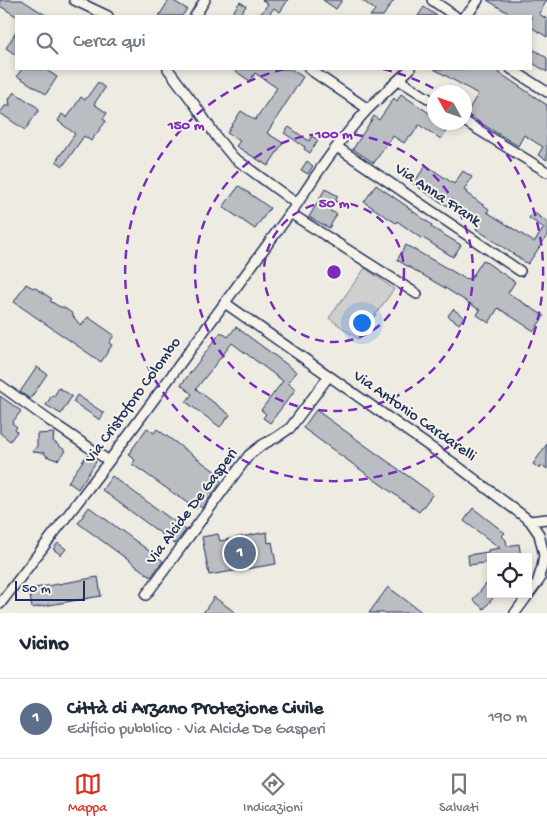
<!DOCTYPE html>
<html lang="it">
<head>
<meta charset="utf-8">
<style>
	body { margin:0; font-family:"Gochi Hand",sans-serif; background:#f2f2f3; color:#1f2937 }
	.controls { position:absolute; right:15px; bottom:15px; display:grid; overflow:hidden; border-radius:0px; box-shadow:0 2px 8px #0003 }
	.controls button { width:45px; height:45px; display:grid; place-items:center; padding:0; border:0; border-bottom:1px solid #e0e1e3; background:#fff; color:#1f2937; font:25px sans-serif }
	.compass { position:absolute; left:427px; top:85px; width:45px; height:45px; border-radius:50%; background:#fff; box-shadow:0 2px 8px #0003; rotate:310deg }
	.scale { position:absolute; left:15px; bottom:12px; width:70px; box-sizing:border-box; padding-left:5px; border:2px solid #1b2f5e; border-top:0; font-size:14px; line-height:18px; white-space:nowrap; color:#1b2f5e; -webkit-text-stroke:4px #f7f3e8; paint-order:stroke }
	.you { position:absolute; left:361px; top:322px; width:18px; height:18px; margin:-12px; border:4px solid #fff; border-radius:50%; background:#1a73e8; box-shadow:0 0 0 8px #1a73e833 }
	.badge { display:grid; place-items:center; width:32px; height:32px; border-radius:50%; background:#d93025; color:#fff; font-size:16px; font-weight:700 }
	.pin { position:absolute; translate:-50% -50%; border:2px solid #fff; box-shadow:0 1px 5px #0006 }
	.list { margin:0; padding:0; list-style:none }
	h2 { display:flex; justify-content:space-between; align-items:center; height:65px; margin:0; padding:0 20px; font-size:21px }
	h2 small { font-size:16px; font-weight:400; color:#747a83 }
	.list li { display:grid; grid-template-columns:32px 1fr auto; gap:15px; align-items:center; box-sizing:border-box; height:80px; padding:0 20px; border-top:1px solid #e0e1e3 }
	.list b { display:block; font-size:19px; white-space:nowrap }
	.list p { margin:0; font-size:16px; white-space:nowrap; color:#747a83 }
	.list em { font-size:16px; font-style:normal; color:#747a83 }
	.icon { flex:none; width:28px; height:28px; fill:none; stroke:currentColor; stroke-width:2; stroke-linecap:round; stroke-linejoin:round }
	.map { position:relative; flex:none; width:547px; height:613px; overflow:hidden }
	.search { position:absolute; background:#fff; box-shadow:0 2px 8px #0003; left:15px; right:15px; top:15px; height:55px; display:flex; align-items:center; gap:12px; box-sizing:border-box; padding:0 18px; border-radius:0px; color:#747a83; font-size:19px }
	.sheet { height:145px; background:#fff }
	nav { display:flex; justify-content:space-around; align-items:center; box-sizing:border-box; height:70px; border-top:1px solid #e0e1e3; background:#fff; font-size:14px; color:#747a83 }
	nav a { display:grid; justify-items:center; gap:2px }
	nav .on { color:#d93025 }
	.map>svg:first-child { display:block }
</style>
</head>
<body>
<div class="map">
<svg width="547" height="613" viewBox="0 0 547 613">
	<rect width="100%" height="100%" fill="#eeebe2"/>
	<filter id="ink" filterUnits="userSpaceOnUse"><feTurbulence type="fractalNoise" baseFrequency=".02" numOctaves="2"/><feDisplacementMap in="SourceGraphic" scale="10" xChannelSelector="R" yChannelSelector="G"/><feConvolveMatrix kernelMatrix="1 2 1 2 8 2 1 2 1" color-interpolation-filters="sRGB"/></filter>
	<g filter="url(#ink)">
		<path fill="#cfcfcf" stroke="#757f96" d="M365 268 394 289 358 339 329 318Z"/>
		<path fill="#babdc2" stroke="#1b2f5e" d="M0 0H22L47 16H16L0 6Z
			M169 0H172L187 9 182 16H159Z
			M262 0H288L280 12 274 8 268 16H259L268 4Z
			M323 0H342L336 9Z
			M362 0H394L383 16H370L375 10Z
			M487 0H547L539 14 547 19V37L531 27V16H513Z
			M240 2 246 6 239 16H236L232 13Z
			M424 7 437 16H418Z
			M16 32V55L6 48Z
			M535 50 547 58V72L531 62V55Z
			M22 69H45L57 77 46 94 17 76Z
			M232 69H291L303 77 267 133 283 143 268 166 236 146 240 141 227 133 241 111 255 120 277 88 255 73 250 81Z
			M434 69H500L498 72 547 105V160L538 155 543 147 524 135 518 146 466 114 478 94Z
			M98 82 105 88 94 104 107 113 103 119 106 121 91 141 84 136 63 166 56 161 75 134 58 121 62 114 67 118 81 97 85 100Z
			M14 92 37 107 39 110 25 130 0 113 5 106H10L9 99Z
			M401 94 429 113 433 108H434V122H452L441 139 419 125 411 137 409 136 404 143 393 136 390 141 389 140 374 163 353 149 374 116 379 120 394 98 397 101Z
			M289 127 309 141 312 136 318 140 310 153 304 149 305 147 284 133Z
			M307 161 313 166 308 174 301 170Z
			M426 165 454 184 463 171 472 177 464 190 467 192 466 193 489 209 487 212 534 242 544 228 529 218 533 212 547 222V236L528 264 476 229 479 224 456 208 455 210 439 201 413 184Z
			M376 185 408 207H407L432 225 431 227 461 245 453 257 423 238 422 239 397 221 396 223 364 202Z
			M239 186 270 208 255 229 223 207Z
			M325 189 338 196 330 211 337 214 329 228 309 217Z
			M406 245 466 279 467 278 470 280 483 260 515 282 508 293 544 316 534 331 498 308 489 323 477 315 480 310 445 288 397 260Z
			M26 284 33 288 34 287 52 299 50 301 60 307H63L73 314V316L81 326 88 317 114 335 109 343 112 345 101 362 14 302Z
			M453 309 464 317 459 324 448 316Z
			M236 327 297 372 288 383 296 389 270 423 263 418 266 414 261 410 283 381 232 343 196 389 230 415 220 427 186 402 192 394 181 385 221 332 228 337Z
			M37 367 47 374 30 399 20 392Z
			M59 388 72 396 61 414 46 405 52 395 54 396Z
			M77 395 104 413 100 420 73 402Z
			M0 396 21 411 12 423 17 427 15 430 17 432 10 441 0 433Z
			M316 410 433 494 419 512 303 428Z
			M147 428 154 433 157 429 220 475 218 479 222 482 202 508 198 505 196 509 132 464 135 460 128 455Z
			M54 433 53 441 66 451 58 460 57 459 56 460 46 456 45 453 32 452 37 446V434Z
			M547 444V469L542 465 540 469 533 464Z
			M87 455 96 462 78 489 68 482Z
			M112 476 186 530 175 544 102 490Z
			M89 507 163 561 151 577 78 523Z
			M473 508 505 533 502 536 506 540 507 546 519 544 521 557H491V562L469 565 468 555 488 552V550L500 548 464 521Z
			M267 532 268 543 272 542 276 564 209 575 202 537 218 534 220 541Z
			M58 543 66 549 61 555 53 549Z
			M98 577 101 596 32 608 29 589Z
			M491 578V594H496L484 609 473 600Z
			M388 587 423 613H369Z
			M214 597 236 613H203Z"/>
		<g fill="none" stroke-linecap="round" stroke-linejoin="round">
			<g stroke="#1b2f5e" stroke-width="12">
				<path id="street" d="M74 0 108 16
					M432 0 455 16
					M195 16 205 0
					M464 16 471 10 478 0
					M168 69 195 105 218 139 233 157 297 204
					M309 69 368 109
					M511 69 547 92
					M399 80 434 102
					M464 121 547 172
					M337 147 520 271
					M290 213 417 294
					M225 303 456 465 530 521 539 534 544 555 542 567 537 583
					M0 385 50 421 109 461
					M530 521 547 519
					M146 595 249 455 262 445 277 437 290 428 329 376
					M0 604 109 461 297 204C318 171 341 138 368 109 382 95 396 82 410 69
					M515 613 540 579"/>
			</g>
			<use href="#street" stroke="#f7f3e8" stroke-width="9"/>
		</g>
	</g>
	<g fill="none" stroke="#7b2cbf" stroke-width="2.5" stroke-dasharray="9 6">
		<circle cx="334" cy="272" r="70"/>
		<circle cx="334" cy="272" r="139"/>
		<path d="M383 69A209 209 0 0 1 440 92M466 110A209 209 0 1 1 285 69"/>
	</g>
	<g text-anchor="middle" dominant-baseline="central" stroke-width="4" stroke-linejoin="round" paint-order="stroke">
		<g font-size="16" fill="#1b2f5e" stroke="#f7f3e8">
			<text transform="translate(437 196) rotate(34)">Via Anna Frank</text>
			<text transform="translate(134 401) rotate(-54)">Via Cristoforo Colombo</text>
			<text transform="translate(414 417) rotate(35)">Via Antonio Cardarelli</text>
			<text transform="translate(193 507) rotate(-53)">Via Alcide De Gasperi</text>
		</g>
	</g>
	<circle cx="334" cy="272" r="8" fill="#7b2cbf" stroke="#f7f3e8" stroke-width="2.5"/>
	<g font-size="15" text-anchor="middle" font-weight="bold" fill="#7b2cbf" stroke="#f7f3e8" stroke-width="4" stroke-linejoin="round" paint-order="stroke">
		<text x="186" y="129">150 m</text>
		<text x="334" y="138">100 m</text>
		<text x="334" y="207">50 m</text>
	</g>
</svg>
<div class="controls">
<button><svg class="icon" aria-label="locate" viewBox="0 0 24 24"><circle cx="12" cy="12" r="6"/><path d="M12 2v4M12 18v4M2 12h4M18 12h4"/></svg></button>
</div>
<svg class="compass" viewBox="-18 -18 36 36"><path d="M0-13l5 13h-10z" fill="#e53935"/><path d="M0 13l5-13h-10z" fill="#747a83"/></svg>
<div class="scale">50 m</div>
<div class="you"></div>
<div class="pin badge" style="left:240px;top:553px;background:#5c6f8a">1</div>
<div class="search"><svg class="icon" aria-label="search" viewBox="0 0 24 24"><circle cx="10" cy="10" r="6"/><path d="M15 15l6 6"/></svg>Cerca qui</div>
</div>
<section class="sheet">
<h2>Vicino<small></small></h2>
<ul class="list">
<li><span class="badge" style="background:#5c6f8a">1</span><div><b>Città di Arzano Protezione Civile</b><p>Edificio pubblico · Via Alcide De Gasperi</p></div><em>190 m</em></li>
</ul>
</section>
<nav>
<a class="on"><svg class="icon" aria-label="map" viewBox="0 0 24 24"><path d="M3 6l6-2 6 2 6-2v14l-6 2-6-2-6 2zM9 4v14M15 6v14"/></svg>Mappa</a>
<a><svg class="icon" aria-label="directions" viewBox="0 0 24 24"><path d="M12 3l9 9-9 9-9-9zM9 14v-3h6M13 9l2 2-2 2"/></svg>Indicazioni</a>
<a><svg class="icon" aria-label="saved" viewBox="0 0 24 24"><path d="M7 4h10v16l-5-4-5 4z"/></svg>Salvati</a>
</nav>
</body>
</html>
